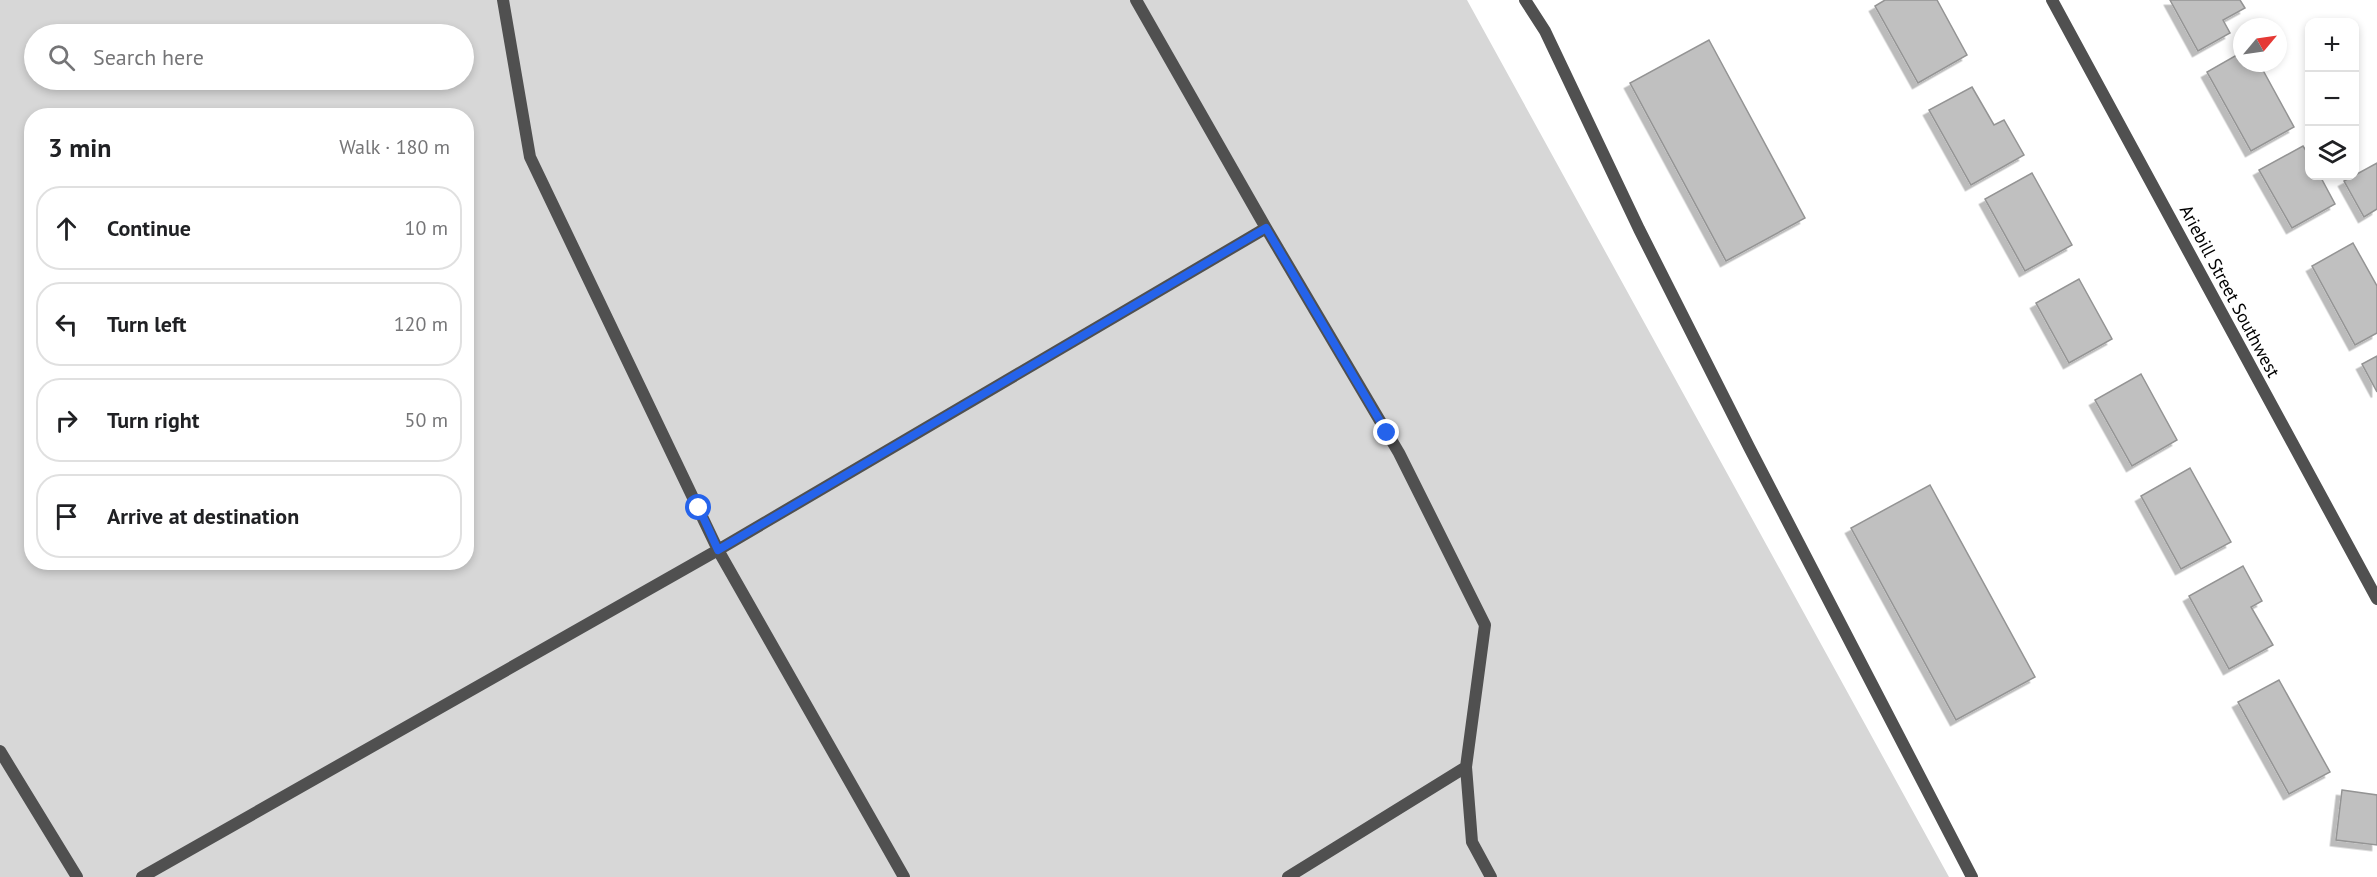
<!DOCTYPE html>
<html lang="en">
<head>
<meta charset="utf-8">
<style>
	body { margin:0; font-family:"PT Sans",sans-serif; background:#f6f6f6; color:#202124 }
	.controls { position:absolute; right:18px; top:18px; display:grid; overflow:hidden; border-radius:12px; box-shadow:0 3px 9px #0003 }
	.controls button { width:54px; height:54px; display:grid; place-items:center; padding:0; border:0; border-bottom:2px solid #e0e0e0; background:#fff; color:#202124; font:30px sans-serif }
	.compass { position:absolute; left:2233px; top:18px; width:54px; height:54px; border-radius:50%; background:#fff; box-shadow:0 3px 9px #0003; rotate:61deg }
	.stop { position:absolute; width:18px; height:18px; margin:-14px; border:4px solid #2563eb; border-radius:50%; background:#fff }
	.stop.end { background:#2563eb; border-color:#fff; box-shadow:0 2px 6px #0008 }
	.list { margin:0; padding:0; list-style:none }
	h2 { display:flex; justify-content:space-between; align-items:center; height:78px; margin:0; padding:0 24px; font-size:26px }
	h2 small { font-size:20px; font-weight:400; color:#757577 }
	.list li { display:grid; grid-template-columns:39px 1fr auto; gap:18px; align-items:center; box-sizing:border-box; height:84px; margin:0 12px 12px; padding:0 12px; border:2px solid #e0e0e0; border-radius:24px }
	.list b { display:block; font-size:22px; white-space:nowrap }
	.list em { font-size:20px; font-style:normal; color:#757577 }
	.icon { flex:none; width:33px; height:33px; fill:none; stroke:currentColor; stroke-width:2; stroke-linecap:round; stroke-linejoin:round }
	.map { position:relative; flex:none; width:2377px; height:877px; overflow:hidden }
	.search { position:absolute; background:#fff; box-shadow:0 3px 9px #0003; left:24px; top:24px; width:450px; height:66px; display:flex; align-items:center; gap:15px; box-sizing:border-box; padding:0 21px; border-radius:33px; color:#757577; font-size:22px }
	.panel { position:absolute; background:#fff; box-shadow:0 3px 9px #0003; left:24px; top:108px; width:450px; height:462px; border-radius:24px }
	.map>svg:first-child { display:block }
</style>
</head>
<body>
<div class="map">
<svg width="2377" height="877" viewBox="0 0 2377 877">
	<defs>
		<filter id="shadow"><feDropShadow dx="-5.5" dy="5.5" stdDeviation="0" flood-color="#0004"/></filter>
	</defs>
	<rect width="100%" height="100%" fill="#fff"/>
	<path fill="#d7d7d7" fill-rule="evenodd" d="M0 0H1467L1949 877H0ZM34 34H464V80H34ZM32 116H466V562H32Z"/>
	<path fill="#c0c0c0" stroke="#949494" stroke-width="1.5" filter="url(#shadow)" d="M1885 0H1937L1967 55 1918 83 1875 6Z
		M2170 0H2240L2245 8 2223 20 2230 33 2198 51Z
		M1709 40 1805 218 1726 261 1630 83Z
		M2242 52V63H2259L2294 127 2251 151 2207 72Z
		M1972 87 1994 125 2004 120 2024 155 1971 185 1929 110Z
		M2303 146 2310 157V176H2320L2335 204 2292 228 2259 170Z
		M2377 163V209L2364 217 2344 181Z
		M2032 173 2072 245 2025 271 1985 199Z
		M2353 243 2377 286V333L2355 345 2312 266Z
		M2079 279 2112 339 2069 363 2036 303Z
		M2377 356V392L2362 364Z
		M2141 374 2177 440 2132 466 2095 400Z
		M2190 468 2231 542 2181 569 2141 496Z
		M1930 485 2035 677 1956 720 1851 528Z
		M2243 566 2262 601 2251 607 2273 645 2229 669 2189 596Z
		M2279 680 2330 772 2289 794 2238 702Z
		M2342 790 2377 795V845L2336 840Z"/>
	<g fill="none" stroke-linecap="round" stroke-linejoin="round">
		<path stroke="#505050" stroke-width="12" d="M503 0 530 157 718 550 904 877
			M1136 0 1266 228 1399 453 1485 625 1466 767 1288 877
			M1525 0 1545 31 1639 229 1749 447 1972 877
			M0 751 77 877
			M1466 767 1472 842 1491 877
			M142 877 718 550 1266 228"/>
		<path stroke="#505050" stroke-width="12" d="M2052 0 2377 599"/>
	</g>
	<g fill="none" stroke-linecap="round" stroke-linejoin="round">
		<path stroke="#2563eb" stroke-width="8" d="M699 508 718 550 1266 228 1387 433"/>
	</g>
	<g text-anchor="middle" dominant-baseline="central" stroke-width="4.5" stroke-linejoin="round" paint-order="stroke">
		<g font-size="18" fill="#000" stroke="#fff">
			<text transform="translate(2230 291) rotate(62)">Ariebill Street Southwest</text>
		</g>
	</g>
</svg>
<div class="controls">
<button>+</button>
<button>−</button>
<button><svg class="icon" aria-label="layers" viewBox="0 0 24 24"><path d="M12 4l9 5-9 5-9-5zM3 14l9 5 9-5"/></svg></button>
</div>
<svg class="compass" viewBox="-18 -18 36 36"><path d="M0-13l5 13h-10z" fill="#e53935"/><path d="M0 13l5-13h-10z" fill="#757577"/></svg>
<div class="stop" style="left:699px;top:508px"></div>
<div class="stop end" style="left:1387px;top:433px"></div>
<div class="search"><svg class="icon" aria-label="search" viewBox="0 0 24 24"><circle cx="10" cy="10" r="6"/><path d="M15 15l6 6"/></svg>Search here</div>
<section class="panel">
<h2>3 min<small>Walk · 180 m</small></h2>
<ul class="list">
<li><svg class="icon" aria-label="ahead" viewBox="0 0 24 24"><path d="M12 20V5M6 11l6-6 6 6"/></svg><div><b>Continue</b></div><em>10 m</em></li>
<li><svg class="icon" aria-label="left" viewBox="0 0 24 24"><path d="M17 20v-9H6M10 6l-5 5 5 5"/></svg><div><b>Turn left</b></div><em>120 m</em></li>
<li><svg class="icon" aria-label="right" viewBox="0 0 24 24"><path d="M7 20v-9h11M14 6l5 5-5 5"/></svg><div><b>Turn right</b></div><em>50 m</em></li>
<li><svg class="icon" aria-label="arrive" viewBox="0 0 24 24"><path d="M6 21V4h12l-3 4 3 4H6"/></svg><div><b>Arrive at destination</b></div></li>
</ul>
</section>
</div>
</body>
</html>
